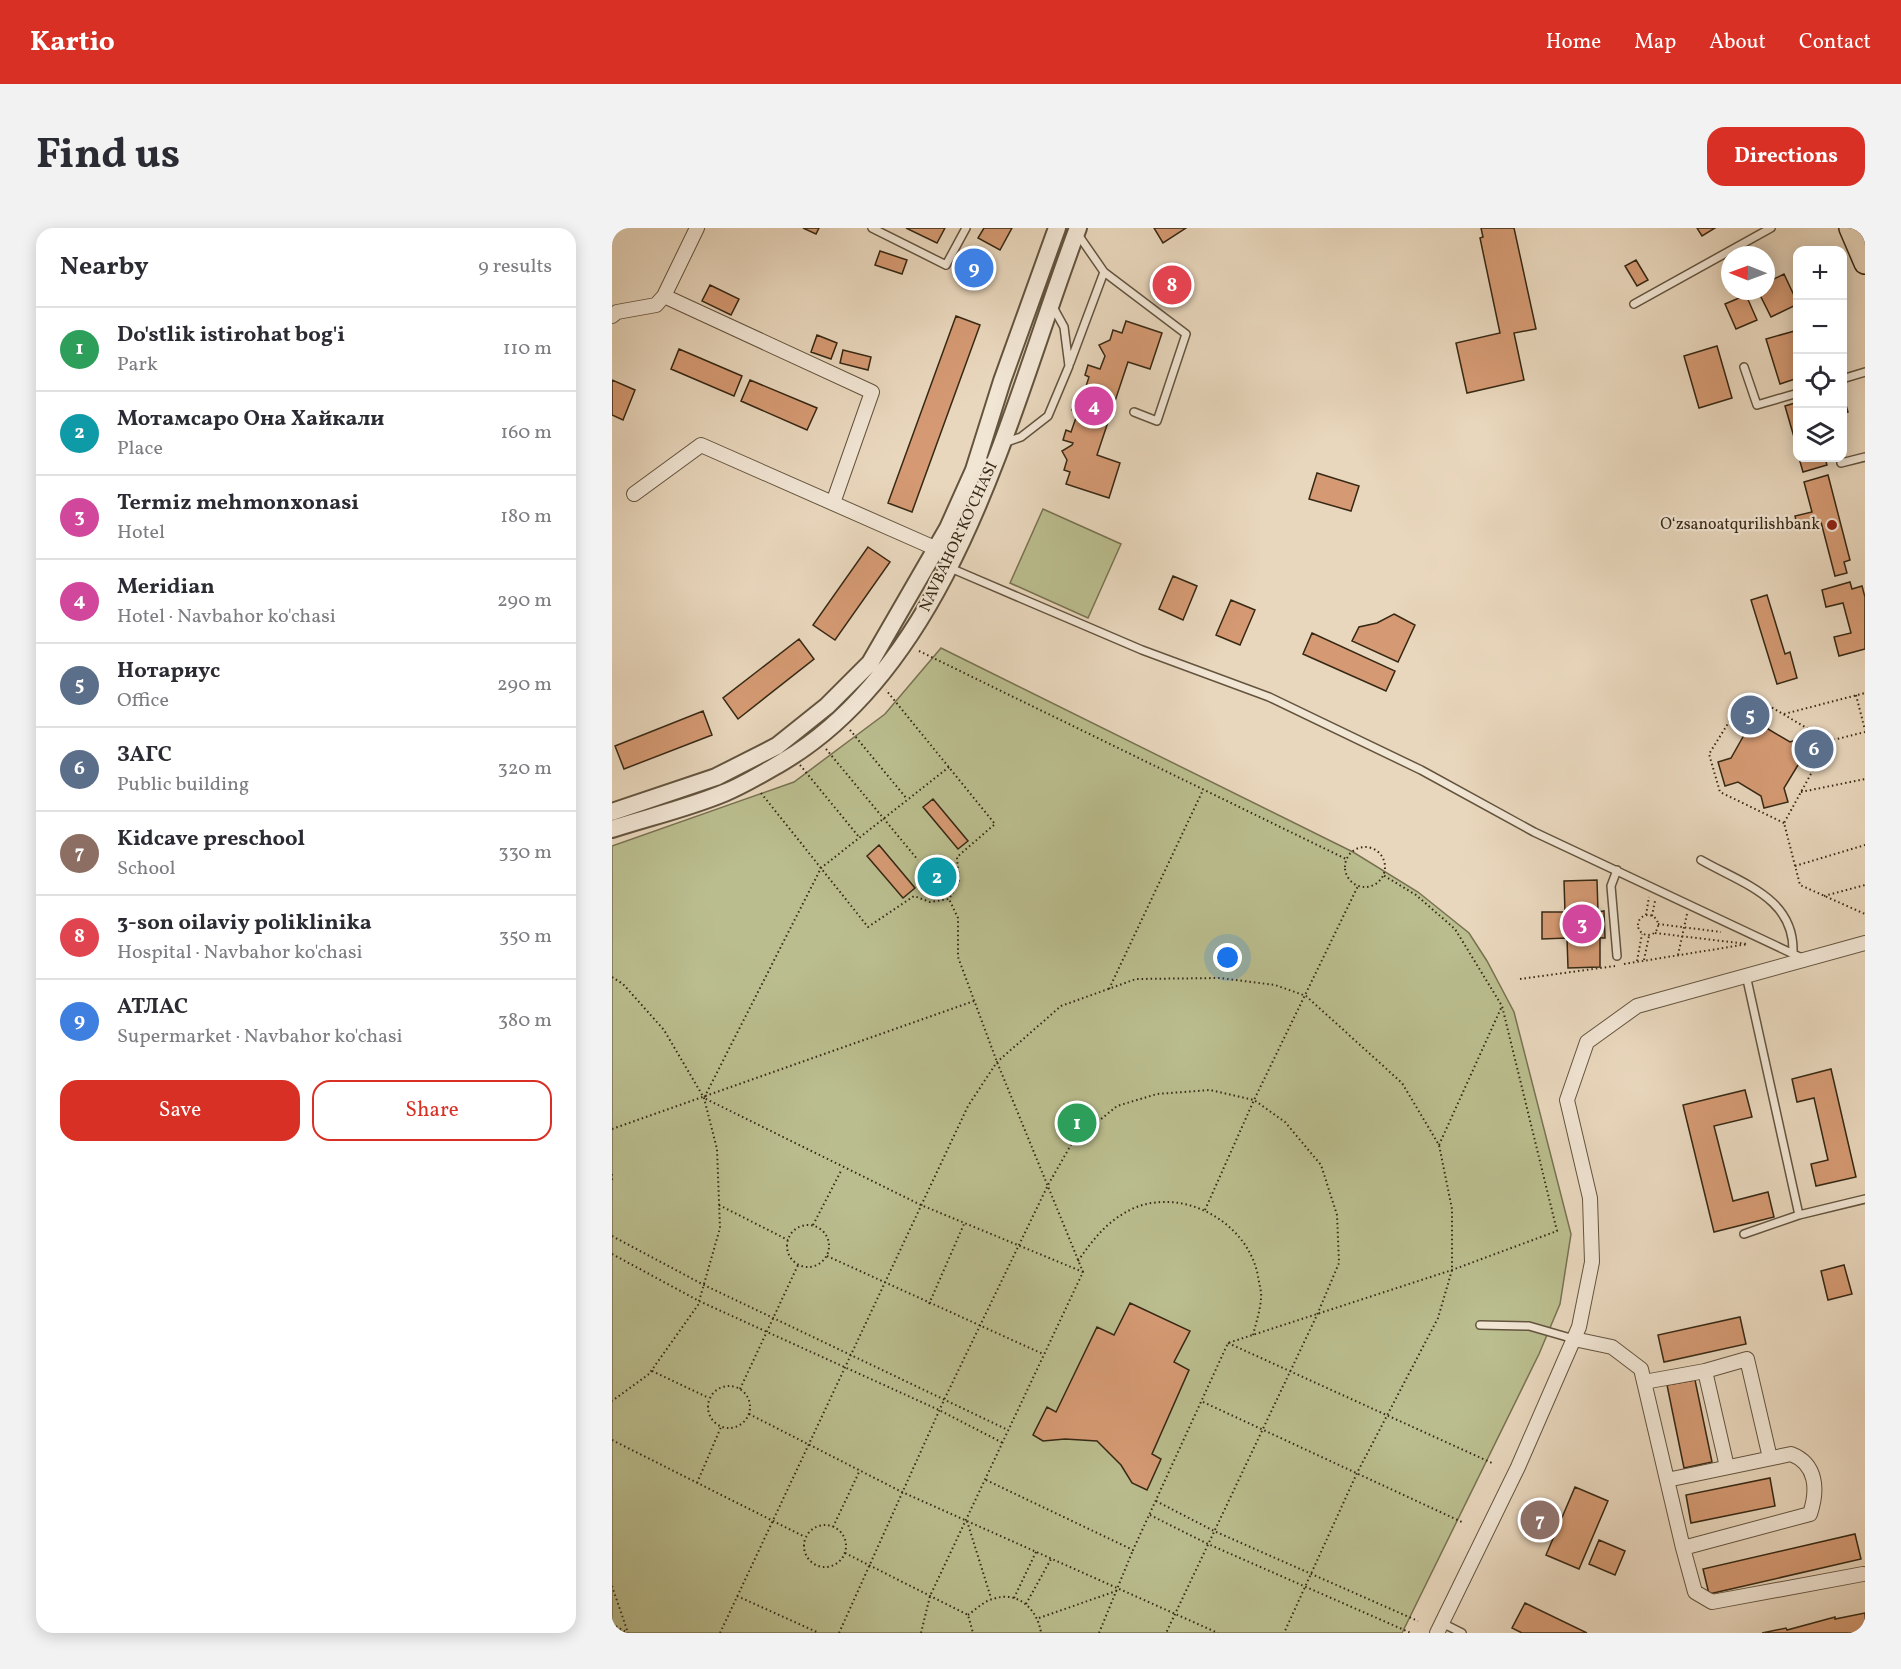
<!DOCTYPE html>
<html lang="en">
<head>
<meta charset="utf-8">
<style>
	body { margin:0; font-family:Vollkorn,serif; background:#f2f2f3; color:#2b2b33 }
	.controls { position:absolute; right:18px; top:18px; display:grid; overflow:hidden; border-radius:12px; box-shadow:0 3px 15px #0003 }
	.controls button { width:54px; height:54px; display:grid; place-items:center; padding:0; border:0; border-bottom:2px solid #e1e1e2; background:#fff; color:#2b2b33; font:30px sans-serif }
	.compass { position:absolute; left:1109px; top:18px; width:54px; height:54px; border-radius:50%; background:#fff; box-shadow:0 3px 15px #0003; rotate:271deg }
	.you { position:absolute; left:616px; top:730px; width:21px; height:21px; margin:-15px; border:4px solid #fff; border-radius:50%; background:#1a73e8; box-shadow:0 0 0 9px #1a73e833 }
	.badge { display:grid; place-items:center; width:39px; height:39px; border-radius:50%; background:#d93025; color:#fff; font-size:20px; font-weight:700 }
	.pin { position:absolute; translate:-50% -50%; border:3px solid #fff; box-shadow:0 2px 6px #0006 }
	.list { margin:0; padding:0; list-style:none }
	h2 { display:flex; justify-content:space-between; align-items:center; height:78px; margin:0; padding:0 24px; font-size:26px }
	h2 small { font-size:20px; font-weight:400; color:#7c7c81 }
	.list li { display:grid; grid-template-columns:39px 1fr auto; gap:18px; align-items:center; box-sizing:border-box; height:84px; padding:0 24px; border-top:2px solid #e1e1e2 }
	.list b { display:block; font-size:22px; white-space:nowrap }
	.list p { margin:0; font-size:20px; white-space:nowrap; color:#7c7c81 }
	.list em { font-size:20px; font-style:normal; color:#7c7c81 }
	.actions { display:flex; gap:12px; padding:18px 24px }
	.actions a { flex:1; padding:14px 0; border:2px solid #d93025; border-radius:18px; text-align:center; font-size:21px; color:#d93025 }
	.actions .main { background:#d93025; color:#fff }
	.icon { flex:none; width:33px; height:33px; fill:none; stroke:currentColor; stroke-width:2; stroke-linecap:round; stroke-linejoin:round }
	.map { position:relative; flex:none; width:1253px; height:1405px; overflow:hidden; border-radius:18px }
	header { display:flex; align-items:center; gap:36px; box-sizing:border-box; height:84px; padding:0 30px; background:#d93025; color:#fff }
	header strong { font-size:28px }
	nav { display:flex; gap:33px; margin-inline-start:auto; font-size:21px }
	.intro { display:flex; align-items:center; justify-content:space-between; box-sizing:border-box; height:144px; padding:0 36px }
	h1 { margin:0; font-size:42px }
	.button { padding:15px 27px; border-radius:18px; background:#d93025; color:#fff; font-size:21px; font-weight:700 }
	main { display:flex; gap:36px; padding:0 36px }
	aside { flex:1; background:#fff; border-radius:18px; box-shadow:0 3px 15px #0003 }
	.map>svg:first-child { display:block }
</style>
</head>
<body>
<header>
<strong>Kartio</strong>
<nav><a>Home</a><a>Map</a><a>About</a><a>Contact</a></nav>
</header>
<div class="intro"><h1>Find us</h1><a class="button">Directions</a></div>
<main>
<aside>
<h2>Nearby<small>9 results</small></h2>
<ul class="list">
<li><span class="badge" style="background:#2e9e5b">1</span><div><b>Do'stlik istirohat bog'i</b><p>Park</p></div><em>110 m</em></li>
<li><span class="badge" style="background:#0f9aa8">2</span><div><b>Мотамсаро Она Хайкали</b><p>Place</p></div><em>160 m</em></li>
<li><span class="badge" style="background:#d1479c">3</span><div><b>Termiz mehmonxonasi</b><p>Hotel</p></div><em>180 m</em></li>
<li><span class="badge" style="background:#d1479c">4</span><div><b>Meridian</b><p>Hotel · Navbahor ko'chasi</p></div><em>290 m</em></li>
<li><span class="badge" style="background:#5c6f8a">5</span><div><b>Нотариус</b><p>Office</p></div><em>290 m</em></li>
<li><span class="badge" style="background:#5c6f8a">6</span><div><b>ЗАГС</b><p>Public building</p></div><em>320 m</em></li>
<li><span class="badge" style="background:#8d6e63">7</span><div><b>Kidcave preschool</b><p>School</p></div><em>330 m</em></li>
<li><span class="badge" style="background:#e0444e">8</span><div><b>3-son oilaviy poliklinika</b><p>Hospital · Navbahor ko'chasi</p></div><em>350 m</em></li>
<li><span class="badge" style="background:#3f7fe0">9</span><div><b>АТЛАС</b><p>Supermarket · Navbahor ko'chasi</p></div><em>380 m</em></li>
</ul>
<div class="actions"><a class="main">Save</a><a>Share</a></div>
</aside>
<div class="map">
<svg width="1253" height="1405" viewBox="0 0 1253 1405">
	<rect width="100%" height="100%" fill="#e9d7bd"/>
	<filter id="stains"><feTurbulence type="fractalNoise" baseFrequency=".00333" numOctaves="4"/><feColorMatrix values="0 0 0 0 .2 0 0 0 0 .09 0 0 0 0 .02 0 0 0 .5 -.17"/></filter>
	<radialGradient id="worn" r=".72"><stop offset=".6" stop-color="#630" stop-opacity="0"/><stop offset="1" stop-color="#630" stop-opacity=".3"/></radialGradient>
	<path fill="#babd8e" stroke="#787251" stroke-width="1.5" d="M431 281 509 316 476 390 398 355Z
		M329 420 741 624 806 664 857 705 875 733 902 784 959 1006 948 1076 927 1126 790 1405H0V618L182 554 273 486Z"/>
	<path fill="#d59a73" stroke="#362814" stroke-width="1.5" d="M191 0H207L204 6Z
		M294 0H333L325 15Z
		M372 0H400L388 22 366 10Z
		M542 0H574L551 15Z
		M869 0H902L924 101 902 105 912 152 855 165 844 115 888 105 868 10 871 9Z
		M1085 0H1103L1090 8Z
		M268 23 295 32 290 46 263 37Z
		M1024 32 1036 52 1025 58 1013 38Z
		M1172 46 1186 76 1159 89 1146 63H1154V55Z
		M98 57 127 71 119 87 90 73Z
		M1134 67 1145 92 1124 101 1113 76Z
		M344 88 368 97 300 284 276 275Z
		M514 93 550 105 538 141 516 134 485 227 508 235 497 270 454 256 458 244 452 242 455 232 450 223 460 217 461 215 451 212 454 202 459 204 466 184 460 182 464 172 469 174 477 149 473 147 476 137 488 141 493 128 487 117 498 112 501 102 510 105Z
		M1186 102V150L1168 156 1154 111Z
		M205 107 225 115 219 131 199 124Z
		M1105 118 1120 170 1087 180 1072 128Z
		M67 121 130 148 122 168 59 141Z
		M231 122 259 129 256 142 228 135Z
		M0 152 23 162 11 192 0 187Z
		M138 152 205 180 195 202 129 173Z
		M1230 163 1236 184 1230 186Z
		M1186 174V223L1173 178Z
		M1187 230H1213L1215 237 1191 244Z
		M705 245 747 258 739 283 697 271Z
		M1216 247 1238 332 1232 334 1235 345 1223 348 1209 294 1186 301 1183 288 1200 284 1192 254Z
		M256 319 278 334 223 412 201 397Z
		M561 348 585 358 571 392 547 381Z
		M1238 354 1240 361 1250 358 1253 369V421L1227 428 1222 409 1239 405 1231 375 1214 379 1210 362Z
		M1155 367 1173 426 1178 424 1185 450 1165 456 1139 372Z
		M619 372 643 382 628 417 604 407Z
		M782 386 803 397 786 434 740 413 747 399 765 395Z
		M700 405 783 443 774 463 691 426Z
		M187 411 202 431 126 491 111 470Z
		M91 483 100 507 12 541 3 518Z
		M1153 488 1156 501 1178 514 1190 510 1197 534 1186 537 1172 560 1176 574 1152 580 1149 568 1126 554 1113 558 1106 534 1119 530 1132 507 1129 494Z
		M321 571 356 613 346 621 311 579Z
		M267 617 303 660 291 670 255 628Z
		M985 652 986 684 992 683 993 710H988V739L956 740 955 710 930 711V684H953L952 653Z
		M1219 841 1244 949 1204 958 1199 936 1216 932 1202 870 1185 874 1180 851Z
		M1133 862 1140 889 1102 898 1121 973 1156 964 1162 989 1102 1004 1071 877Z
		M1232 1037 1240 1066 1216 1072 1209 1043Z
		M518 1075 578 1103 562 1134 577 1142 540 1226 549 1231 535 1262 520 1255 509 1237 485 1213 453 1211 431 1213 421 1207 435 1179 444 1184 485 1099 502 1107Z
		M1128 1089 1134 1116 1052 1134 1046 1107Z
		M1083 1152 1100 1234 1072 1240 1055 1157Z
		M1158 1250 1163 1278 1079 1295 1074 1267Z
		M963 1259 996 1273 967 1341 934 1327Z
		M1243 1306 1249 1331 1097 1366 1091 1341Z
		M987 1312 1013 1323 1003 1347 977 1336Z
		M913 1375 975 1405H910L900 1400Z
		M1253 1385V1405H1150L1174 1400 1175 1402 1223 1389V1391Z"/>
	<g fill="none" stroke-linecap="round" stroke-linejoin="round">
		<g stroke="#63543e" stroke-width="10">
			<path id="service" d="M260 0 334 37 354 0
				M492 44 574 106 545 193 522 184
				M1022 76 1159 0
				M458 135 492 44 465 5
				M1132 139 1145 177 1186 165
				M1230 151 1253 144
				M392 215 409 209 436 188 457 138 452 99 441 79
				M1229 235 1253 229
				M336 339 530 422 657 469 809 542 922 604 1192 731
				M1089 632C1131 656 1183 670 1181 725
				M1005 642 999 658 1005 728
				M1134 747 1187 987
				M1132 1006 1187 987 1253 971
				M868 1097 917 1098 962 1111
				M830 1395 850 1405"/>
		</g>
		<g stroke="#63543e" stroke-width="16">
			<path id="minor" d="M52 68 260 164 221 275
				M0 88 5 84 44 77 52 68 85 0
				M22 266 89 217 325 321
				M962 1111 1000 1119 1029 1141 1071 1320 1198 1286C1206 1262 1205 1236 1179 1226L1055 1252
				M1093 1143 1115 1239
				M1032 1154 1093 1143 1135 1131 1158 1230
				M1071 1320 1083 1364 1100 1374 1251 1346
				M825 1405 906 1239 967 1099 980 1034 978 970 955 872 975 814 1025 778 1253 715"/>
		</g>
		<g stroke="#63543e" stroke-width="20">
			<path id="tertiary" d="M0 584 104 549 165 518 215 478 258 435 336 300 362 242 390 153 445 0
				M0 601C37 589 76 580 112 565 132 557 153 544 172 533 344 430 399 176 466 0"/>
		</g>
		<g stroke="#362814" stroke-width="24">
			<path id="primary" d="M1238 0 1253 35"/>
		</g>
		<path stroke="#362814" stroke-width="2" stroke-dasharray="1.5 3" stroke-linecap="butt" d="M307 423 734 631
			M1244 467 1253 502
			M1172 486 1253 465
			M238 502 295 571
			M1217 513 1253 504
			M214 521 306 632
			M188 537 247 609
			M337 539 209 640 92 870 309 977 471 1044
			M1189 564 1253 551
			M149 565 256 699 302 668 318 674 337 671 347 654 345 629 383 596 274 462
			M1172 595 1108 564 1097 526 1135 465 1217 513 1172 595 1188 657 1253 686
			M733 639a20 20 0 1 1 40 0a20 20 0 1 1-40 0Z
			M1183 638 1253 617
			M1212 668 1253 657
			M1026 697a10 10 0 1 1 20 0a10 10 0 1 1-20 0Z
			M1034 687 1037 669
			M1040 688 1043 673
			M1046 696 1109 704
			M1043 705 1135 716
			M1066 727 1075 686
			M1032 732 1037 708
			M1025 733 1030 706
			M1012 736 1136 716
			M0 749 11 756 52 802 92 870 105 921 108 1000 86 1077 37 1146 0 1173
			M908 751 1003 738
			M497 761 591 562
			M0 901 362 773
			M827 917 890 778
			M0 946V955
			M107 977 176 1012
			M593 982 642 872 746 658
			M175 1018a21 21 0 1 1 42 0a21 21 0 1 1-42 0Z
			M201 997 230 941
			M0 1008 92 1057 396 1202
			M0 1026 87 1073 327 1182 391 1215
			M215 1028 431 1126
			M466 1033C482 1010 496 992 522 980 573 959 636 995 646 1048 647 1056 650 1064 649 1071 648 1083 644 1095 641 1107
			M317 1076 352 996
			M616 1115 880 1235
			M40 1143 97 1170
			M96 1179a21 21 0 1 1 42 0a21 21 0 1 1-42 0Z
			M128 1161 186 1037
			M591 1174 852 1295
			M137 1186 290 1264 606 1405
			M0 1212 193 1309
			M374 1252 521 1322 616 1115 840 1042 945 1003 890 778 843 701 804 667 771 647
			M85 1255 109 1199
			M544 1273 602 1303 806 1393
			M538 1287 596 1316 799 1405
			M355 1293 379 1370
			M192 1318a21 21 0 1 1 42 0a21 21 0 1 1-42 0Z
			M221 1299 248 1242
			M233 1325 356 1387 361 1405
			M0 1358 16 1405
			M125 1368 207 1405
			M402 1370 424 1324
			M414 1376 439 1331
			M356 1387C363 1382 372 1373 381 1371 406 1362 426 1382 429 1405
			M427 1390 507 1362
			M0 1396 16 1405
			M108 1405 356 878 385 834 449 778 524 751 608 750 663 757 694 768 790 855 827 917 840 981V1042L826 1090 745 1245 672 1405
			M227 1405 332 1172 436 957 460 915 505 878 545 866 598 862 642 872 673 894 709 937 725 987 727 1035 705 1087 554 1405
			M309 1405 318 1368 471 1044 385 834 346 729V690L337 671
			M487 1405 521 1322"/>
		<use href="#service" stroke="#f1e5d4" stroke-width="7"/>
		<use href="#minor" stroke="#f1e5d4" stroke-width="14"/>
		<use href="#tertiary" stroke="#f1e5d4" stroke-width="16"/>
		<use href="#primary" stroke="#e9d7bd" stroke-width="21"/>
	</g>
	<circle fill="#8f2418" stroke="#f1e5d4" stroke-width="2" cx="1220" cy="297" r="6"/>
	<g text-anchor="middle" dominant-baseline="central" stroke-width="4.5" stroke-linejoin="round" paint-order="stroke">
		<g font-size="16" fill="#362814" stroke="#f1e5d4" text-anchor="end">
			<text x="1208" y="297">Oʻzsanoatqurilishbank</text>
		</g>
		<g font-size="16" fill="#362814" stroke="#f1e5d4">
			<text transform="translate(347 309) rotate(-65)">NAVBAHOR KO'CHASI</text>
		</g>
	</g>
	<rect width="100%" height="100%" filter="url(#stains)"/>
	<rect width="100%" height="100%" fill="url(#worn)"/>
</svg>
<div class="controls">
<button>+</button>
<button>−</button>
<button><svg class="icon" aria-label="locate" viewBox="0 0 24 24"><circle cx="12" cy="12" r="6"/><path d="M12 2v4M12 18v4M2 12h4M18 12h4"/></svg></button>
<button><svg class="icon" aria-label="layers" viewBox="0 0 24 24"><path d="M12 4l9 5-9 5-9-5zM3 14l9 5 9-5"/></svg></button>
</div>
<svg class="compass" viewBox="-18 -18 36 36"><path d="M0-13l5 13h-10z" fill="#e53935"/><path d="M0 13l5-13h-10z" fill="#7c7c81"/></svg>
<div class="you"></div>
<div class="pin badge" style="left:465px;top:895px;background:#2e9e5b">1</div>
<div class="pin badge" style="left:325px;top:649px;background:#0f9aa8">2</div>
<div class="pin badge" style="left:970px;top:696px;background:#d1479c">3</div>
<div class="pin badge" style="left:482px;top:178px;background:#d1479c">4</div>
<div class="pin badge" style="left:1138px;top:487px;background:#5c6f8a">5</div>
<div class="pin badge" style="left:1202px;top:521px;background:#5c6f8a">6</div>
<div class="pin badge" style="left:928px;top:1292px;background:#8d6e63">7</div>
<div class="pin badge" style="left:560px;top:57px;background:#e0444e">8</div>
<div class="pin badge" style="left:362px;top:40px;background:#3f7fe0">9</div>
</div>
</main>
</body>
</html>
